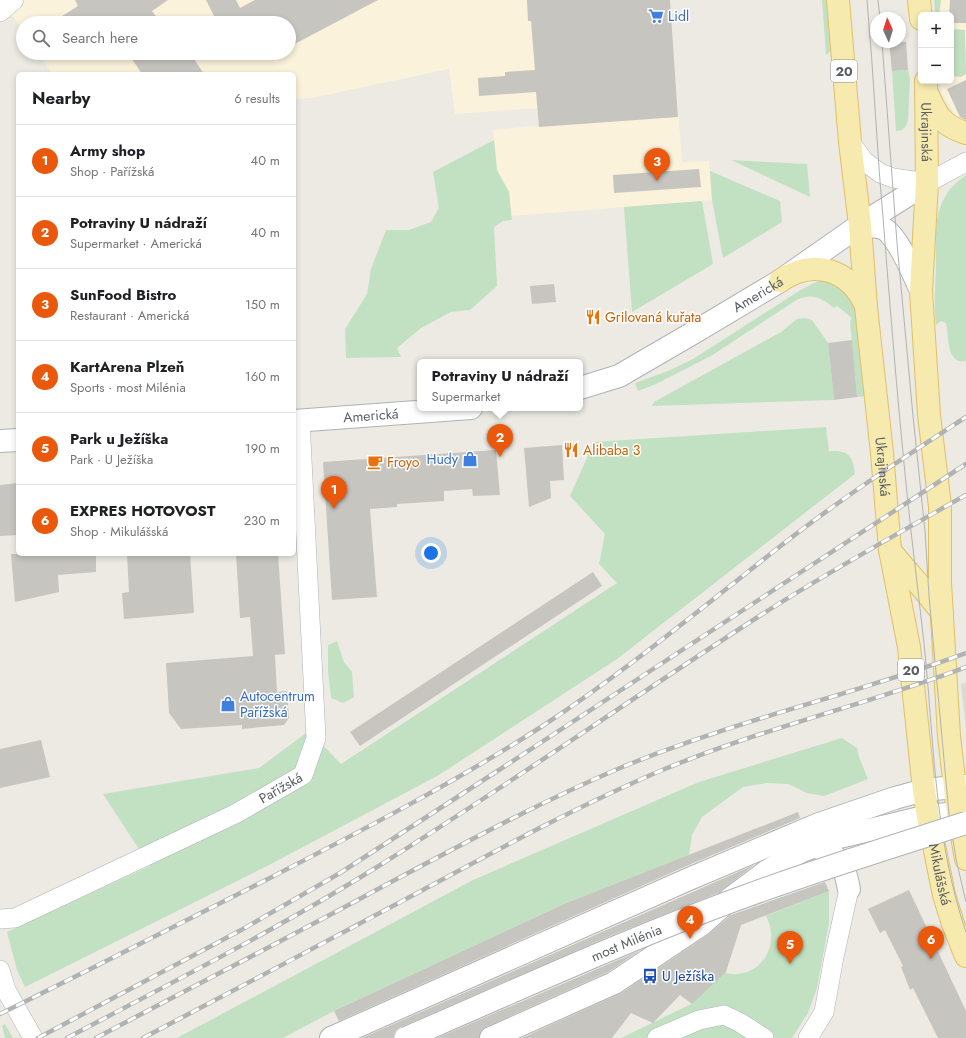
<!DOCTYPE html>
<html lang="en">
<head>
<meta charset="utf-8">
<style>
	body { margin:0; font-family:Jost,sans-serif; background:#f2f2f2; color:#202124 }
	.controls { position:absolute; right:12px; top:12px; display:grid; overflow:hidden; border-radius:6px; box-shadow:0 2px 6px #0003 }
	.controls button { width:36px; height:36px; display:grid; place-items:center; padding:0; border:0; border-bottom:1px solid #e0e0e0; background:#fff; color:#202124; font:20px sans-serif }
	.compass { position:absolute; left:870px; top:12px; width:36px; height:36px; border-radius:50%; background:#fff; box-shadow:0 2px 6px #0003; rotate:356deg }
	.you { position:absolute; left:431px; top:553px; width:14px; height:14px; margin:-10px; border:3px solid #fff; border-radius:50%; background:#1a73e8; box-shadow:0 0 0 6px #1a73e833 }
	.badge { display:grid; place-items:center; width:26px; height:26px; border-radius:50%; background:#ea580c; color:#fff; font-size:13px; font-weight:700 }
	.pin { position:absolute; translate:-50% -33px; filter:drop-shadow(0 1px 2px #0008) }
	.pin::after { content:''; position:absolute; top:21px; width:14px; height:12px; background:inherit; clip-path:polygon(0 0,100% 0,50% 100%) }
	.popup { position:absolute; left:417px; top:359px; width:166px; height:52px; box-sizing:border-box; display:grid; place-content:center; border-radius:6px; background:#fff; filter:drop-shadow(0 1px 3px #0005); font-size:13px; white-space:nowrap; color:#757577 }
	.popup b { font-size:15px; color:#202124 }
	.popup::after { content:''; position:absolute; left:50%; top:100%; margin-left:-8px; border:8px solid transparent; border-top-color:#fff }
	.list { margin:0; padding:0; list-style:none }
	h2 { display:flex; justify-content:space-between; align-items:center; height:52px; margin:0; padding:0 16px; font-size:17px }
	h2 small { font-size:13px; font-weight:400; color:#757577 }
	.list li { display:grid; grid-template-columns:26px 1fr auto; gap:12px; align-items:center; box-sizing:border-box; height:72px; padding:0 16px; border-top:1px solid #e0e0e0 }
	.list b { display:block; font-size:15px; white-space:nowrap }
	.list p { margin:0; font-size:13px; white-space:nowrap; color:#757577 }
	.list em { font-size:13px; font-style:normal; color:#757577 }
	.icon { flex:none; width:22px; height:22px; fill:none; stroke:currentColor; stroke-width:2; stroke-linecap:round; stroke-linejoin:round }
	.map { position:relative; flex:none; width:966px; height:1038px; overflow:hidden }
	.search { position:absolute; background:#fff; box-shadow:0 2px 6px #0003; left:16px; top:16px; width:280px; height:44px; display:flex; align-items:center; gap:10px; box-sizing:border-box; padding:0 14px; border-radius:22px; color:#757577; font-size:15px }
	.panel { position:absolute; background:#fff; box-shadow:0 2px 6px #0003; left:16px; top:72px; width:280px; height:484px; border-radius:6px }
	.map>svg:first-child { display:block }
</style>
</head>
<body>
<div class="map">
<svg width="966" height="1038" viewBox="0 0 966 1038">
	<rect width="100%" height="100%" fill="#eceae3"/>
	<path fill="#faf2da" d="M1 0H670L682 162 709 161 712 200 511 216 509 192 497 170 493 130 531 126 539 127 538 108 455 114 449 69 312 98 294 99V74H52L38 53H289V23H23V30Z
		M934 0H966V123L957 118 942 94 941 81H951V15H935Z"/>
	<path fill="#dbd9d5" d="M966 683V730L961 684Z"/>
	<path fill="#c2e1c2" d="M822 0H829L831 47 830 52 826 55Z
		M934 0H941L939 15H935Z
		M951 29 965 30 966 74 961 77 951 76Z
		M908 70 910 79 908 120C906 127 904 131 896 131L892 71Z
		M494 140 497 170 509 192 512 220 503 221 494 227 497 286 470 310 451 312 421 328 397 348 401 357 346 358 345 329 367 294 371 269 386 230H409L431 222 439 208 433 172Z
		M731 160 807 164 810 197Z
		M710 171 780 201 782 222 723 258 712 200Z
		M966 175V361C946 365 949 336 946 323L941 321 936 325C934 306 935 286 936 267 936 244 933 217 945 197 950 187 957 182 966 175Z
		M702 201 713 264 632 312 624 207Z
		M823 280 832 281 856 297 866 396 857 397 850 321 852 318 837 306 834 308C822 298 813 293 798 299L711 356 656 384 638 391 635 383 668 371 693 359 799 291 814 283Z
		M805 318 812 320 828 343 834 400 652 406 654 402 781 332 797 319Z
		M826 427 829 451C848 450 853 455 855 474L617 659 439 775 269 865 25 987 17 970 7 932 150 866 103 794 259 768 309 731 341 764 617 583 599 564 605 534 570 496 594 442Z
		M337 641 344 662 352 672 354 697 343 703 331 698 328 671V645Z
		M842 738 857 748 859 757 868 779 824 796 807 793 788 784 767 783 743 787 702 817 692 835 689 855 564 904 334 1011 283 1038H177L473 880 699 782Z
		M829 891V923L817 988 808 1013 792 1038H621L691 1004 725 973C759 981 782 946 766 916Z
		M5 1024 13 1038H5L2 1026Z"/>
	<path fill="#c7c5c0" d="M75 0H168L152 11 161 23H51L78 6Z
		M206 0H236L240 8 255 0H378L289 47V23H210L216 20Z
		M527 0H670L678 117 539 127 536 92 479 96 478 78 505 76V72L535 70 531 21H528Z
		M950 0H966V23H951V15H949Z
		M889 42H906L908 70 892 71Z
		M128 53H190L204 74H142Z
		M966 80V120L960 117 947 89Z
		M699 169 701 187 614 193 613 175Z
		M554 284 556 302 532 304 530 286Z
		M852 340 857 397 834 400 828 343Z
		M562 445 564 480 550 481 551 498 529 507 524 448Z
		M496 450 500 495 473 496 472 489 444 491V501L397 504V507L370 509 377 597 332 600 323 462Z
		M18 483V535L0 536V485Z
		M11 554H96V572L58 575 59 592 15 602Z
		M127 554H190L194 613 124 619 122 593 129 592Z
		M236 554H278L285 654 275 655 277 692 287 691 289 718 284 725 242 729V725L181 729 169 713 166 663 253 656 250 617 240 618Z
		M593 572 602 586 360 746 350 732Z
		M41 740 50 777 0 788V749Z
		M798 812 800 818 684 867 339 1021 334 1011 564 904Z
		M754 865 718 893 610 936 401 1027 396 1031 394 1038H362Z
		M825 882 829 891 741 925 726 972 692 1004 680 995 653 1023 631 1013 612 1038H522L621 993 709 934 731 915Z
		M909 890 966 1011V1038H938L913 988 910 990 901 967 903 966 885 930 880 933 868 909Z
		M639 951 608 972 486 1027 481 1031 479 1038H437Z"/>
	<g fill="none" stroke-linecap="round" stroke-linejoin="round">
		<g stroke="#b0b3b7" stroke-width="20">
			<g id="street">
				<path d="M0 12 14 0"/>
				<path d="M850 142 864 161 880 173 893 178 927 183 966 162"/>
				<path id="s1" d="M0 919 15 918 235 814 303 775 316 738 300 420"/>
				<path d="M0 970 6 990 33 1038"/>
				<path d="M657 1038 699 1020 724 1015 739 1022 764 1038"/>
				<path d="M808 1038 824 1012 834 957 849 889"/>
			</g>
		</g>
		<g stroke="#afb2b6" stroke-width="24">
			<g id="secondary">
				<path d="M860 225C867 226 875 226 882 228 896 232 915 277 921 291"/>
				<path id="s2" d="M580 388 619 376 693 333 780 281 860 225 927 183"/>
				<path id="s3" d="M294 421 471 408"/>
				<path d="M0 441 18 440"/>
				<path d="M825 853C845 857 845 873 849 889"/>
				<path d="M331 1038 689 879 819 824 895 798 924 790 966 786"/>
				<path d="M491 1038 614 983 702 924 731 898 767 871 802 851 835 838 891 825 928 816 958 813"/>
			</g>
		</g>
		<g stroke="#e1bf66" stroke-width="24">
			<g id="primary">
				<path id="s4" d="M838 0 850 142 860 225 866 307 882 453 890 550 909 647 924 790 928 816 944 895 953 924 966 956"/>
				<path d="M919 0 921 19"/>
				<path id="s5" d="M926 81 927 183 921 291 929 415 940 506V583L949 736 958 813 966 859"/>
				<path d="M928 95C937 116 943 126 966 133"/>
				<path d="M780 281C813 258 850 269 866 306"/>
				<path d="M893 554C909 574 927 592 942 613"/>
			</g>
		</g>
		<use href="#street" stroke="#fff" stroke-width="19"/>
		<use href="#secondary" stroke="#fff" stroke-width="22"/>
		<use href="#primary" stroke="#f6eaae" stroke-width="22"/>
		<path stroke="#b1b2b2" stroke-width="1" d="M867 0C874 77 877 154 884 230 892 331 900 431 911 531 915 568 920 606 924 643 934 739 934 839 966 932
			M878 0 880 18
			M882 42 897 243 913 416 925 531 929 596 949 814 956 859 966 902"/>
		<g stroke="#b1b2b2" stroke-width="4.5">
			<path id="rail" d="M0 1014C89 970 177 925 266 880 359 832 452 784 541 727 630 669 712 599 796 534 851 492 908 455 966 417
				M38 1038 243 929 340 873 499 770 966 464
				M67 1038C171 983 276 930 377 867 507 786 632 698 761 615 828 572 897 534 966 495
				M96 1038C190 988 286 939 380 888 459 846 538 803 620 768 733 721 852 695 966 653
				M143 1038C236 989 328 941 421 891 499 849 578 806 660 771 760 729 865 705 966 667"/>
		</g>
		<use href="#rail" stroke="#fff" stroke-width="3" stroke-dasharray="9" stroke-linecap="butt"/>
		<g stroke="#afb2b6" stroke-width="24" stroke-linecap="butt">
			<g id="secondary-bridge">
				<path id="s6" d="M406 1038C517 990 628 939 743 897 816 870 891 847 966 823"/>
			</g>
		</g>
		<use href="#secondary-bridge" stroke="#fff" stroke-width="22"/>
	</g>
	<defs>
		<g id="supermarket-bare" transform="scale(1.2)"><path d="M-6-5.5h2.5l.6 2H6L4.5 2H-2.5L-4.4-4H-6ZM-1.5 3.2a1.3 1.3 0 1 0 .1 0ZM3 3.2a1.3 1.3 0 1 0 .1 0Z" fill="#3f7fe0" stroke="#fff" stroke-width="2.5" paint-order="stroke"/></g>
		<g id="restaurant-bare" transform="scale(1.2)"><path d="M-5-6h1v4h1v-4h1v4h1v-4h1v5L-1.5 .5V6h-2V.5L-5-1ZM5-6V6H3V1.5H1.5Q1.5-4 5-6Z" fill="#e8710a" stroke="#fff" stroke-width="2.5" paint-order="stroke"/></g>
		<g id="shop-bare" transform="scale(1.2)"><path d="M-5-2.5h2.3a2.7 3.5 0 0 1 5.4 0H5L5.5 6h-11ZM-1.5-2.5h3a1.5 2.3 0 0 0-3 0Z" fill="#3f7fe0" stroke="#fff" stroke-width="2.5" paint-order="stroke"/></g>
		<g id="cafe-bare" transform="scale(1.2)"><path d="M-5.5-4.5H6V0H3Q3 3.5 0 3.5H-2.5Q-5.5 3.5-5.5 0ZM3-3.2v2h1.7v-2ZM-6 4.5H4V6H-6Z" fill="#e8710a" stroke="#fff" stroke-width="2.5" paint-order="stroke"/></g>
		<g id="bus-bare" transform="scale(1.2)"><path d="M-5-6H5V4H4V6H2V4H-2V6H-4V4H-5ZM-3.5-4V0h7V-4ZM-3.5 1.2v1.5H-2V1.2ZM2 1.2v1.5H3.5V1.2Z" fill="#1a4fb4" stroke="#fff" stroke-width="2.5" paint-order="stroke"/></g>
	</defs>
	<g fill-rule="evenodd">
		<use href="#supermarket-bare" x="656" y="16"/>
		<use href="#restaurant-bare" x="593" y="317"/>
		<use href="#restaurant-bare" x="571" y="450"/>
		<use href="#shop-bare" x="470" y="459"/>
		<use href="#cafe-bare" x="375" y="462"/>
		<use href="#shop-bare" x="228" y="704"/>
		<use href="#bus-bare" x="650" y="976"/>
	</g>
	<g text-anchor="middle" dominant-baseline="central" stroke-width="3" stroke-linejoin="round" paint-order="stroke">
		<g fill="#fff" stroke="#8c8e91" stroke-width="1">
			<rect x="831" y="60" width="26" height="22" rx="3"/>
			<rect x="898" y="659" width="26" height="22" rx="3"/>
		</g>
		<g font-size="13" font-weight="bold" fill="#5b5e62">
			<text x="844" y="71">20</text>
			<text x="911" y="670">20</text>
		</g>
		<g font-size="14" fill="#366cbe" stroke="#fff" text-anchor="start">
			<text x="668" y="16">Lidl</text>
			<text x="458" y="459" text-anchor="end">Hudy</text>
			<text x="240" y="696">Autocentrum<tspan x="240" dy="16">Pařížská</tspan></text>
		</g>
		<g font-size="14" fill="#5b5e62" stroke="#fff">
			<text stroke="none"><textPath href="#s5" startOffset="51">Ukrajinská</textPath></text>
			<text stroke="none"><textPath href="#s2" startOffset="202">Americká</textPath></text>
			<text stroke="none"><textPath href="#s3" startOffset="77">Americká</textPath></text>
			<text stroke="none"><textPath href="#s4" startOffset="469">Ukrajinská</textPath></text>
			<text stroke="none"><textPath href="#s1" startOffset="311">Pařížská</textPath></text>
			<text stroke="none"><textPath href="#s4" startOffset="881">Mikulášská</textPath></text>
			<text stroke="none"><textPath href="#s6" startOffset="240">most Milénia</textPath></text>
		</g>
		<g font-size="14" fill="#c56008" stroke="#fff" text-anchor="start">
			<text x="605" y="317">Grilovaná kuřata</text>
			<text x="583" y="450">Alibaba 3</text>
			<text x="387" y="462">Froyo</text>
		</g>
		<g font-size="14" fill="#164399" stroke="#fff" text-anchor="start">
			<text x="662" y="976">U Ježíška</text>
		</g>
	</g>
</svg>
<div class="controls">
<button>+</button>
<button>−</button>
</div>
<svg class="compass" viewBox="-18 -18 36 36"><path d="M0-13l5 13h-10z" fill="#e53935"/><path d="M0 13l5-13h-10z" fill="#757577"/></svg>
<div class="you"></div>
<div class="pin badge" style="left:334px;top:509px">1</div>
<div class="pin badge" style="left:500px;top:457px">2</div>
<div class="popup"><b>Potraviny U nádraží</b>Supermarket</div>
<div class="pin badge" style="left:657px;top:181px">3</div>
<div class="pin badge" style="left:690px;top:939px">4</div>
<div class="pin badge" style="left:790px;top:964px">5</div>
<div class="pin badge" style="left:931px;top:959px">6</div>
<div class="search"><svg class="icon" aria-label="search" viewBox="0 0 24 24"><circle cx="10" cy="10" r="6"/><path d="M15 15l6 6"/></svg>Search here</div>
<section class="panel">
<h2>Nearby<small>6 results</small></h2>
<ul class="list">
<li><span class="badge">1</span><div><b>Army shop</b><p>Shop · Pařížská</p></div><em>40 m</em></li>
<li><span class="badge">2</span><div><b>Potraviny U nádraží</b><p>Supermarket · Americká</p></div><em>40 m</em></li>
<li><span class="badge">3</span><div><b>SunFood Bistro</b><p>Restaurant · Americká</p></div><em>150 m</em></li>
<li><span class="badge">4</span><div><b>KartArena Plzeň</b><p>Sports · most Milénia</p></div><em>160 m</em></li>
<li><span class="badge">5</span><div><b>Park u Ježíška</b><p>Park · U Ježíška</p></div><em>190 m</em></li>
<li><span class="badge">6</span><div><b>EXPRES HOTOVOST</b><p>Shop · Mikulášská</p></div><em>230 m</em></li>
</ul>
</section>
</div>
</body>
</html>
